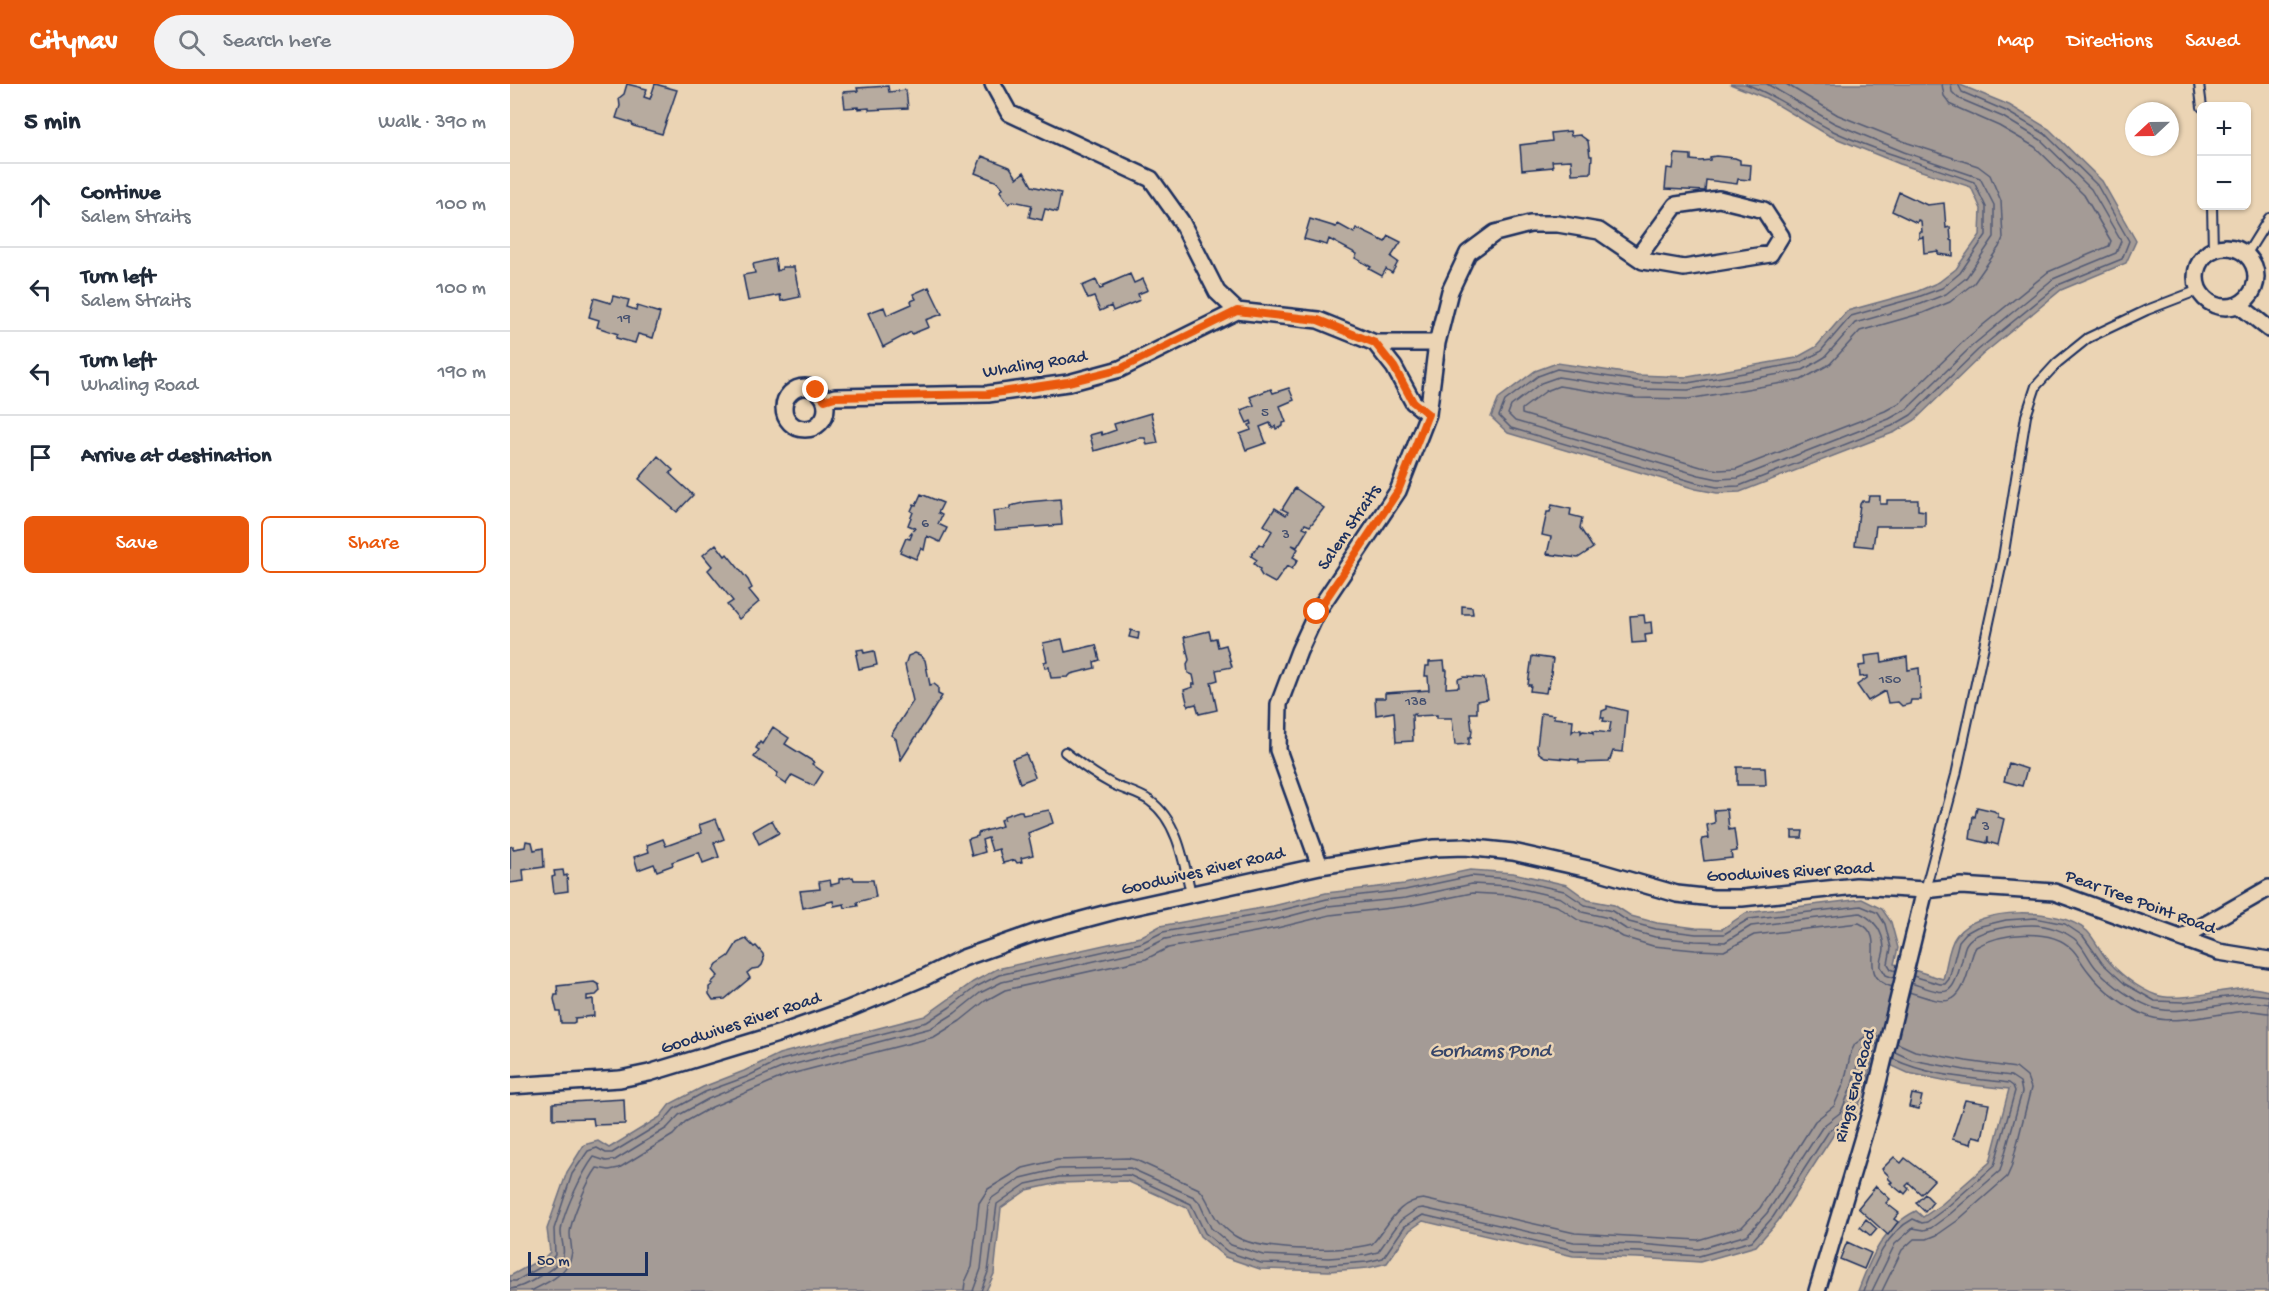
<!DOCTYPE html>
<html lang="en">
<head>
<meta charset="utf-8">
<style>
	body { margin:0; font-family:"Gochi Hand",sans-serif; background:#f2f2f3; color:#1f2937 }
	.controls { position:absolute; right:18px; top:18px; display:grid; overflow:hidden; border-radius:9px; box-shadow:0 2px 4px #0004 }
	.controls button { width:54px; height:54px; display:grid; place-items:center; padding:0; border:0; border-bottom:2px solid #e0e1e3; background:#fff; color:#1f2937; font:30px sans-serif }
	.compass { position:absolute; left:1615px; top:18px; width:54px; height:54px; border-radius:50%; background:#fff; box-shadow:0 2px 4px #0004; rotate:248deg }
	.scale { position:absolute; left:18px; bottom:15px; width:120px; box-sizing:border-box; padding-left:6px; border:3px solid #1b2f5e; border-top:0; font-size:16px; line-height:21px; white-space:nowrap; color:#1b2f5e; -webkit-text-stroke:4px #ebd4b4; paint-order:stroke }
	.stop { position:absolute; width:18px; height:18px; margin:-14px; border:4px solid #ea580c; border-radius:50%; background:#fff }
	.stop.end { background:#ea580c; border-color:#fff; box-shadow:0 2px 6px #0008 }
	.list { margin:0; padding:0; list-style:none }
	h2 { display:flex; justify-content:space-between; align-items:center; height:78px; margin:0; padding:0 24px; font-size:26px }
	h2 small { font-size:20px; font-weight:400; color:#747a83 }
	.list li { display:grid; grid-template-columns:39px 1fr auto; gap:18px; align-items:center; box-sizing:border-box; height:84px; padding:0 24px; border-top:2px solid #e0e1e3 }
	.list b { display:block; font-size:22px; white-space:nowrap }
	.list p { margin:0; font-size:20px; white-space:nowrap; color:#747a83 }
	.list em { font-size:20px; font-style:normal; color:#747a83 }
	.actions { display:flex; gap:12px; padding:18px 24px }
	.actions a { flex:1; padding:14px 0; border:2px solid #ea580c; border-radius:9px; text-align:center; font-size:21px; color:#ea580c }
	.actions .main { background:#ea580c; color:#fff }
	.icon { flex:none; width:33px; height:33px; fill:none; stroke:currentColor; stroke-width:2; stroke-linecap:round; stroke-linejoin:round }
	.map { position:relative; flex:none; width:1759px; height:1207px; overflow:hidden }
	header { display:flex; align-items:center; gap:36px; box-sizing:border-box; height:84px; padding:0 30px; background:#ea580c; color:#fff }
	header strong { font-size:28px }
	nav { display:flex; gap:33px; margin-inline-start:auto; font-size:21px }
	.search { width:420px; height:54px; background:#f2f2f3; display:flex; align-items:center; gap:15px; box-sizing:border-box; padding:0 21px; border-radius:33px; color:#747a83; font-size:22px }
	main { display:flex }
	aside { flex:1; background:#fff }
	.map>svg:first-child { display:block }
</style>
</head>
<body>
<header>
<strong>Citynav</strong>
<div class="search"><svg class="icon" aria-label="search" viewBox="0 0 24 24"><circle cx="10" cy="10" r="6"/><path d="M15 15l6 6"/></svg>Search here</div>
<nav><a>Map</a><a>Directions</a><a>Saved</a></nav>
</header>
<main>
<aside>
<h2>5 min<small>Walk · 390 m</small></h2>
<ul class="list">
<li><svg class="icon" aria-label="ahead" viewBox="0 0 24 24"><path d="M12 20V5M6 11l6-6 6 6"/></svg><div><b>Continue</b><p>Salem Straits</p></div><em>100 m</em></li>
<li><svg class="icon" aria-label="left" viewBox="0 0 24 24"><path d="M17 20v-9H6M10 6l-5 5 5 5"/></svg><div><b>Turn left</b><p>Salem Straits</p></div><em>100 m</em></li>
<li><svg class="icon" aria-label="left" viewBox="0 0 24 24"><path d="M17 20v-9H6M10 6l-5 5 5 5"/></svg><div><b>Turn left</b><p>Whaling Road</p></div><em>190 m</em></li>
<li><svg class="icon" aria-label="arrive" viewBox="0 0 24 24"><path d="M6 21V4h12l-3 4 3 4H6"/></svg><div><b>Arrive at destination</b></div></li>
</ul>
<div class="actions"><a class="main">Save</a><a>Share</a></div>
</aside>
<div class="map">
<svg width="1759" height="1207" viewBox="0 0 1759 1207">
	<rect width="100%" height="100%" fill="#ebd4b4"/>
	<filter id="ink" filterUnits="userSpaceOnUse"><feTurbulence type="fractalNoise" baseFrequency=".0167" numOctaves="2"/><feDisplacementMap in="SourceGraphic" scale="12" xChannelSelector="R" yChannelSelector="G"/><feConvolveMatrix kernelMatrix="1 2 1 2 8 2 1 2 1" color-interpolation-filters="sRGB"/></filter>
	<g filter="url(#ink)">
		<path fill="#a49b96" stroke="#6d7080" stroke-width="1.5" d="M1220 0H1448L1499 21 1539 45 1592 97 1626 157 1616 179 1551 206 1472 271 1405 336 1385 348 1230 408 1207 409 1186 405 998 349 981 333 989 314 1025 287 1047 279 1128 291 1178 293 1286 274 1306 263 1337 227 1406 208 1429 198 1446 185 1470 151 1471 125 1461 103 1390 80 1318 51 1256 14Z
			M960 786 1003 789 1057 801 1078 816 1104 821 1121 832 1147 839 1186 844 1212 845 1236 829 1352 815 1372 825 1381 838 1388 864 1384 880 1433 895C1437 882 1438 862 1446 852 1468 821 1549 823 1577 847 1584 854 1589 865 1595 873 1607 888 1627 904 1646 911 1669 919 1715 904 1741 904 1747 904 1753 906 1759 907V1207H1348C1360 1175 1373 1143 1406 1127L1413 1133 1432 1120 1480 1078 1499 1005 1453 1000 1398 989 1363 973 1355 1006 1342 1037 1324 1050 1268 1137 1246 1162 1190 1178 1128 1174 1063 1172 913 1137 900 1146 877 1179 858 1184 819 1187 750 1185 715 1173 690 1152 677 1124 617 1097 549 1099 517 1106 491 1124 484 1190 476 1207H0V1192L35 1173 40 1168 37 1145 57 1088 74 1061 88 1057 99 1064 150 1033 160 1020 193 1003 234 987 269 970 415 932 463 898 487 885 630 853 650 842 763 822 816 809 894 800Z"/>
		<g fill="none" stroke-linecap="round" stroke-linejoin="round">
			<path stroke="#525a74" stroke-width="1.5" d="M1236 0C1267 12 1292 31 1321 46 1367 68 1416 80 1464 98L1476 123V151L1450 189 1432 204 1408 213 1341 232 1310 268 1289 279 1178 299 1127 297 1047 285 1028 292 995 317 989 332 1001 344 1187 399 1207 403 1229 402 1382 342 1401 331 1468 266 1548 201 1612 175 1619 157 1587 101 1535 50 1496 27 1452 8 1448 0
				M1257 0 1324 39 1394 68 1470 94 1484 121V153L1456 194 1436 210 1411 220 1345 239 1315 273 1293 286 1178 306 1127 305 1048 293 1031 299 1001 322 998 330 1005 337 1189 391 1208 395 1228 394 1379 335 1397 325 1463 261 1543 195 1606 169 1611 157 1581 105 1531 56 1493 33 1448 14 1442 8 1441 0
				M1276 0 1328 31 1398 59 1468 82 1480 91 1491 117 1493 154 1489 163 1464 199 1440 218 1413 229 1350 247 1320 280 1291 296 1178 315 1126 314 1049 302 1036 307 1012 325V330L1191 383 1209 386 1226 385 1375 327 1391 318 1457 254 1538 188 1599 162 1601 157 1574 111 1525 63 1489 42 1441 21 1434 12 1432 0
				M1403 892 1430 900H1435L1439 895 1449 857 1456 849 1467 843 1496 836 1525 834 1555 840 1573 852 1592 879 1615 900 1645 917 1673 918 1742 910 1759 912
				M1401 899C1438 911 1441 916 1452 876 1453 871 1454 863 1457 859 1466 845 1507 841 1522 841 1537 841 1557 847 1568 858 1575 865 1579 876 1586 884 1601 900 1621 915 1641 923 1664 933 1715 918 1741 918 1747 918 1753 919 1759 920
				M1399 908C1434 919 1448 927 1459 885 1461 877 1462 869 1466 863 1490 849 1541 843 1562 865 1568 871 1572 880 1578 887 1592 906 1617 925 1640 933 1669 942 1711 927 1741 927 1747 927 1753 929 1759 929
				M0 1197H6L38 1179 45 1171 44 1145 62 1090 78 1067 87 1064 96 1069H102L153 1038 164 1025 195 1008 236 993 271 976 417 938 440 923 466 903 489 891 631 859 653 848 764 828 817 815 895 806 961 792 1002 795 1054 807 1075 821 1102 827 1119 838 1146 845 1186 850H1214L1239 835 1351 822 1368 829 1375 840 1381 864 1378 880 1381 885 1386 887
				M0 1205C13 1204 49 1184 53 1171 55 1164 51 1156 51 1148 52 1130 73 1087 84 1073L96 1077 105 1076 157 1044 169 1031 198 1015 274 983 421 944 445 929 470 909 492 898 633 866 655 855 765 836 818 822 896 814 962 800 1000 802 1051 814 1072 828 1099 834 1116 845 1145 853 1185 857 1215 858 1241 842 1350 829C1365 836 1373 847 1374 864 1374 871 1370 876 1371 883L1376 891 1384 894
				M21 1207C34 1200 50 1194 58 1180 65 1170 60 1160 60 1149 61 1134 78 1096 87 1084L99 1086 109 1084 163 1051 175 1038 202 1023 277 991 424 953 450 937 475 917 495 906 636 875 658 864 767 844 820 831 898 822 962 809 999 811 1047 822 1068 836 1096 843 1113 853 1143 862 1185 866 1214 867 1244 851 1349 839C1381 853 1343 891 1382 903
				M454 1207 455 1198 462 1183 469 1119 478 1105 513 1084 547 1076 618 1074 626 1076 689 1105C700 1115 700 1131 711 1140 715 1144 720 1149 725 1152 750 1168 833 1168 862 1160 878 1143 887 1117 913 1115L1065 1149 1188 1156 1232 1143 1250 1124 1305 1037 1324 1022 1334 999 1341 968 1345 960 1356 952H1370
				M463 1207 471 1185 478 1122 482 1114 511 1094 549 1085 620 1084 684 1113 689 1118 701 1144 721 1161 753 1171 819 1174 856 1171 868 1168 891 1136 907 1125 913 1124 1064 1158 1129 1160 1189 1165 1237 1151 1257 1129 1313 1042 1331 1028 1342 1001 1351 967 1359 960H1368
				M471 1207 478 1188 487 1120 516 1100 549 1093 619 1091 681 1120 695 1149 718 1168 751 1179 818 1181 857 1178 873 1174 895 1142 913 1131 1064 1166 1129 1168 1189 1172 1242 1157 1263 1133 1319 1047 1337 1033 1350 1004 1357 971 1361 968H1366
				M1354 1207C1364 1180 1376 1149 1403 1135L1412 1139 1417 1138 1436 1124 1484 1082 1505 1007 1503 1002 1499 999C1460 994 1419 992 1383 975
				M1362 1207 1385 1160 1403 1144 1414 1146 1421 1144 1440 1130 1490 1087 1512 1008 1510 998 1501 992 1455 986 1402 976 1385 968
				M1372 1207 1392 1166 1404 1155H1417L1427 1151 1447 1137 1497 1093 1501 1084 1521 1004 1517 993 1506 984 1456 977 1405 967 1387 959"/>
		</g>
		<path fill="#b7ab9f" stroke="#1b2f5e" stroke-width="1.5" d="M117 0 137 5 134 13 140 15 145 0 167 6 152 50 123 42 122 39 106 34 110 22 109 14 114 10Z
			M378 2 379 8 396 6 398 24 359 26V24L348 25V23L335 24 333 8 348 7 347 4Z
			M1060 47 1061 52 1070 51 1078 57 1080 72H1082L1081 89 1062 90 1061 76 1042 77 1043 83 1012 86 1010 61 1042 57 1041 49Z
			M1165 70 1181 71V76L1190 77 1200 76V73L1206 72 1225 74 1230 76V80L1241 81 1240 96 1228 95 1227 100 1196 96 1195 107 1155 105 1157 84 1163 85Z
			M472 72 500 83 507 94 514 88 522 102 551 109 547 128 535 125 532 136 519 133 522 121 503 117 499 120 490 107 493 104 488 98 465 89Z
			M1389 108 1417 121 1434 119 1436 144 1440 143 1441 156 1443 157V172L1428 170V167L1414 169 1413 153 1409 154V148H1412L1411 137 1408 136 1407 139 1382 127Z
			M800 135 826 143 828 140 844 149 846 144 875 158 879 152 891 158 881 173 888 178 882 189 876 185 872 192 859 185 861 183 845 174 847 170 819 155 817 161 794 155Z
			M265 175 267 187 272 185V183H284L290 213 271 217 270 211 238 217 233 191 245 189 243 180Z
			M620 190 624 199 633 195 638 206 628 210 630 216 603 227 601 222 590 227 584 213 578 215 572 202 586 196 590 205 593 204 592 202Z
			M419 203 432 230 416 236 419 243 402 250 401 248 373 263 358 229 374 223 377 231 402 220 401 217 406 215 403 210Z
			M103 212 119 216 117 223 126 226 127 222 150 229 143 254 128 250 125 259 106 254 108 250 87 243 89 236 79 233 84 214 101 219Z
			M779 304 784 316 770 322 776 338 773 339V342L766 345 765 342 762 344 760 339 750 343 756 359 736 366 730 350 741 346 739 341 742 340 741 337 737 339 731 326 744 321 740 313 761 305 763 309Z
			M641 329 648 359 637 361 635 354H629L584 367 580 351 591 348 592 351 606 346 604 340Z
			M148 372 163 386 160 390 183 411 167 428 129 395Z
			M785 404 814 424 800 442 795 440 793 443 798 445 787 463 782 461 788 465 783 473 788 476 782 485 777 482 765 499 752 492 749 487 750 485 744 480 747 476 741 472 749 460 753 462 762 447 754 441 765 424 776 431 778 428 772 425Z
			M411 410 433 419 428 429 432 431 428 440 437 444 430 458 417 452 414 466 411 464 406 475 390 468 396 454 400 455 402 450H400L405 444 398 441 403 428 401 427 404 420 406 421Z
			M1359 412H1370V420H1377V416H1408V426L1415 427V442H1366L1363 463 1345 461 1350 420 1352 417H1358Z
			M550 415 552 441 485 446 483 427 500 425V422L517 418Z
			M1042 421 1061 425 1060 431 1072 434 1070 444 1083 464 1068 474 1037 470 1041 453 1032 451 1037 428H1040Z
			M206 460 215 472 217 470 238 496 242 504 239 506 249 518 229 535 217 521 223 517 198 486 202 482 193 471Z
			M952 522 962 523 963 530H952Z
			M1134 531 1135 539 1141 538 1142 550 1135 551 1136 558 1122 559 1120 532Z
			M621 546 629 549 628 555 619 553Z
			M699 547 701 555 706 554 708 563 716 561 722 583 706 586 708 596 701 598 707 626 689 630 686 620 678 622 674 606 683 603 682 600H685L683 591 678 589 677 580 679 576 674 553Z
			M552 555 555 568 586 561 590 576 584 578 585 584 561 590 558 593 541 594 539 583 535 584 534 578 537 577 533 559Z
			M353 565 354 569 364 567 367 581 349 585 346 571 348 570 347 566Z
			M405 569 410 571 415 576 420 601 424 600 428 603V610L432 612 391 676 386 655 381 651 403 617 395 581 398 572Z
			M1371 570 1372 578 1397 573 1398 586 1409 584 1411 616H1401L1400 620 1392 622 1388 618 1378 619 1375 607 1358 617 1347 601 1357 594V592L1350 593 1349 582 1356 581 1355 572Z
			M1022 572 1043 575 1039 604 1037 603 1036 609 1020 607 1021 601H1018Z
			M934 577 935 586H937L936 604 949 603 948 595 954 593 974 594 978 615 967 617V629H960L962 647 961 653H959V660L945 661 942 634H927V631L905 632V630L902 631 903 657 886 658 884 628 866 631 865 614H875V609L919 606 918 592H915L916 582H919V578Z
			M1097 622 1117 627 1113 668 1103 667 1099 678 1069 679V676L1035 673 1029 669 1027 663 1031 629 1044 631V634L1063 636 1062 648 1064 646H1071V649L1073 647 1081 648 1083 650V647L1099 649 1101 638 1093 637 1094 634H1091L1092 627 1097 625Z
			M263 643 279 654 275 660 304 678 302 680 313 688 304 702 282 691 276 700 266 693 268 689 244 673 249 666 246 664 250 658 252 660Z
			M516 670 525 693 510 699 502 675Z
			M1499 679 1517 685 1512 702 1494 697Z
			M1227 683H1255L1256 701H1227Z
			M1467 723 1484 727 1488 730V733L1494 735 1488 761 1478 758V752L1477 759 1460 755 1463 732 1465 733Z
			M1217 725 1219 746 1224 745 1227 767 1221 768 1222 774 1194 777 1191 758 1192 755 1199 754 1197 741 1205 739 1204 726Z
			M539 726 543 739 518 749 523 771 511 774 512 778 507 779 505 776 493 779 489 765 482 767 478 754 472 756 475 768 462 772 458 755 468 752V749L492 742 490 736 494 735V732L509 727H512L513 731Z
			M206 735 214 755 204 759 209 773 193 779 189 768 162 778 163 781 147 787 144 780 128 786 124 773 139 768 137 761 153 755 156 762 192 749 189 741Z
			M262 736 269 749 249 760 243 747Z
			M1282 747H1293L1292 754H1282Z
			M16 757 22 758 24 766 33 764 34 783 13 786 14 797 0 799V763L3 762V765L15 763Z
			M53 786 54 792 57 791 58 807 44 809 42 793 45 792 44 787Z
			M343 793 344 796H363L366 813 347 818 348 822 335 824 334 820 324 822 323 817 293 824 290 807 310 805 309 798 320 796 321 801 329 799V795Z
			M236 855 244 863 246 862 253 870 254 876 252 881 249 884 242 885 237 889 240 894 215 915 203 916 199 910V903L203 900 201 899 208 892 203 886 207 880 219 872 227 859Z
			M84 898 89 901 90 907 86 911 77 912V916L83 915 84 932 65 934V938L63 939H51L50 928H47L44 915 45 911H48L47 902Z
			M1402 1010 1412 1012 1409 1025 1399 1023Z
			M114 1015 115 1040 84 1041 83 1034 43 1035V1019Z
			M1455 1016 1479 1020 1472 1054 1463 1052 1461 1060 1442 1055Z
			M1384 1073 1391 1079 1395 1074 1424 1096 1411 1110 1399 1099 1396 1102 1399 1105 1395 1110 1392 1107 1391 1108 1380 1099 1382 1098 1378 1094 1379 1092 1372 1085Z
			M1366 1102 1380 1115 1376 1119 1389 1129 1384 1135 1388 1138 1378 1151 1348 1124Z
			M1415 1110 1423 1118 1415 1128 1406 1119Z
			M1356 1135 1367 1145 1361 1152 1350 1143Z
			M1337 1158 1361 1169 1354 1185 1330 1175Z"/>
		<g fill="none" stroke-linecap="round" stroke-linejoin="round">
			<g stroke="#1b2f5e" stroke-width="12">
				<path id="lane" d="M1689 0 1692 23
					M1702 122 1703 166
					M1736 171 1759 134
					M555 668C570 680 585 691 602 700 614 706 629 709 640 717 668 737 674 779 681 810
					M1415 806 1446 691 1493 474 1516 332 1526 302 1547 279 1578 254 1637 226 1689 206"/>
			</g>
			<g stroke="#1b2f5e" stroke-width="20">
				<path id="street" d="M483 0 499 29 641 95 671 137 707 208 727 227 808 236 865 259H927
					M1686 193a30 30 0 1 1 60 0a30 30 0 1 1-60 0Z
					M1729 221 1759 245
					M865 259 884 283 903 318 918 330
					M274 324a21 21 0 1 1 42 0a21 21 0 1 1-42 0Z
					M315 316 325 313 478 310 558 299 610 285 727 227
					M810 782 768 666 769 620 789 567 807 528 888 407 918 330 927 259 940 207 958 169 985 149 1020 140H1048L1089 147 1133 177 1174 184 1260 170 1271 152 1254 126 1209 115 1166 121 1128 173
					M1672 854 1759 804
					M0 1002 110 995 139 989 271 949 336 926 415 893 453 874 527 848 605 827 810 782 924 764 955 763 1003 768 1087 787 1167 810 1203 814H1232L1346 802 1415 806 1451 802 1544 808 1709 868 1759 876
					M1307 1207 1363 1019 1415 806"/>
			</g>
			<use href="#lane" stroke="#ebd4b4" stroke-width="8"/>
			<use href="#street" stroke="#ebd4b4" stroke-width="15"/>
		</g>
	</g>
	<g fill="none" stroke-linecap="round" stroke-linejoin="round" filter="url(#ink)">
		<path stroke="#ea580c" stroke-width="8" d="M306 306 315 316 325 313 478 310 558 298 610 285 727 227 808 236 865 259 884 283 903 318 918 330 888 407 807 528"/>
	</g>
	<g text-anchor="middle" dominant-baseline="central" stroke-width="5" stroke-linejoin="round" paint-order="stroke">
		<g font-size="15" fill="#424e6e">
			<text x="114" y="235">19</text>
			<text x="755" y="329">5</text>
			<text x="415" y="440">6</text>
			<text x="776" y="451">3</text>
			<text x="1380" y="596">150</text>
			<text x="906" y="618">138</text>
			<text x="1476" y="743">3</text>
		</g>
		<g font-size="18" fill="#1b2f5e" stroke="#ebd4b4">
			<text transform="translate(525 281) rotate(-9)">Whaling Road</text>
			<text transform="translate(840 444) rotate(-56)">Salem Straits</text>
			<text transform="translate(693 788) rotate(-13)">Goodwives River Road</text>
			<text transform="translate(1280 789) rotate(-3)">Goodwives River Road</text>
			<text transform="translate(1630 819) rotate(20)">Pear Tree Point Road</text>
			<text transform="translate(231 940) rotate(-18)">Goodwives River Road</text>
			<text transform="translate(1346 1002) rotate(-75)">Rings End Road</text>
		</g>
		<g font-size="20" font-style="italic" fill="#364569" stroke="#ebd4b4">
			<text x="980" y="968">Gorhams Pond</text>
		</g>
	</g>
</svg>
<div class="controls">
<button>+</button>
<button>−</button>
</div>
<svg class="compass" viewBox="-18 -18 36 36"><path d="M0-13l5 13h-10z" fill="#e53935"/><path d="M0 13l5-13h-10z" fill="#747a83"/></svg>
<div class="scale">50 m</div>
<div class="stop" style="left:807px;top:528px"></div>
<div class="stop end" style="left:306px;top:306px"></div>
</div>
</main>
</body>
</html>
